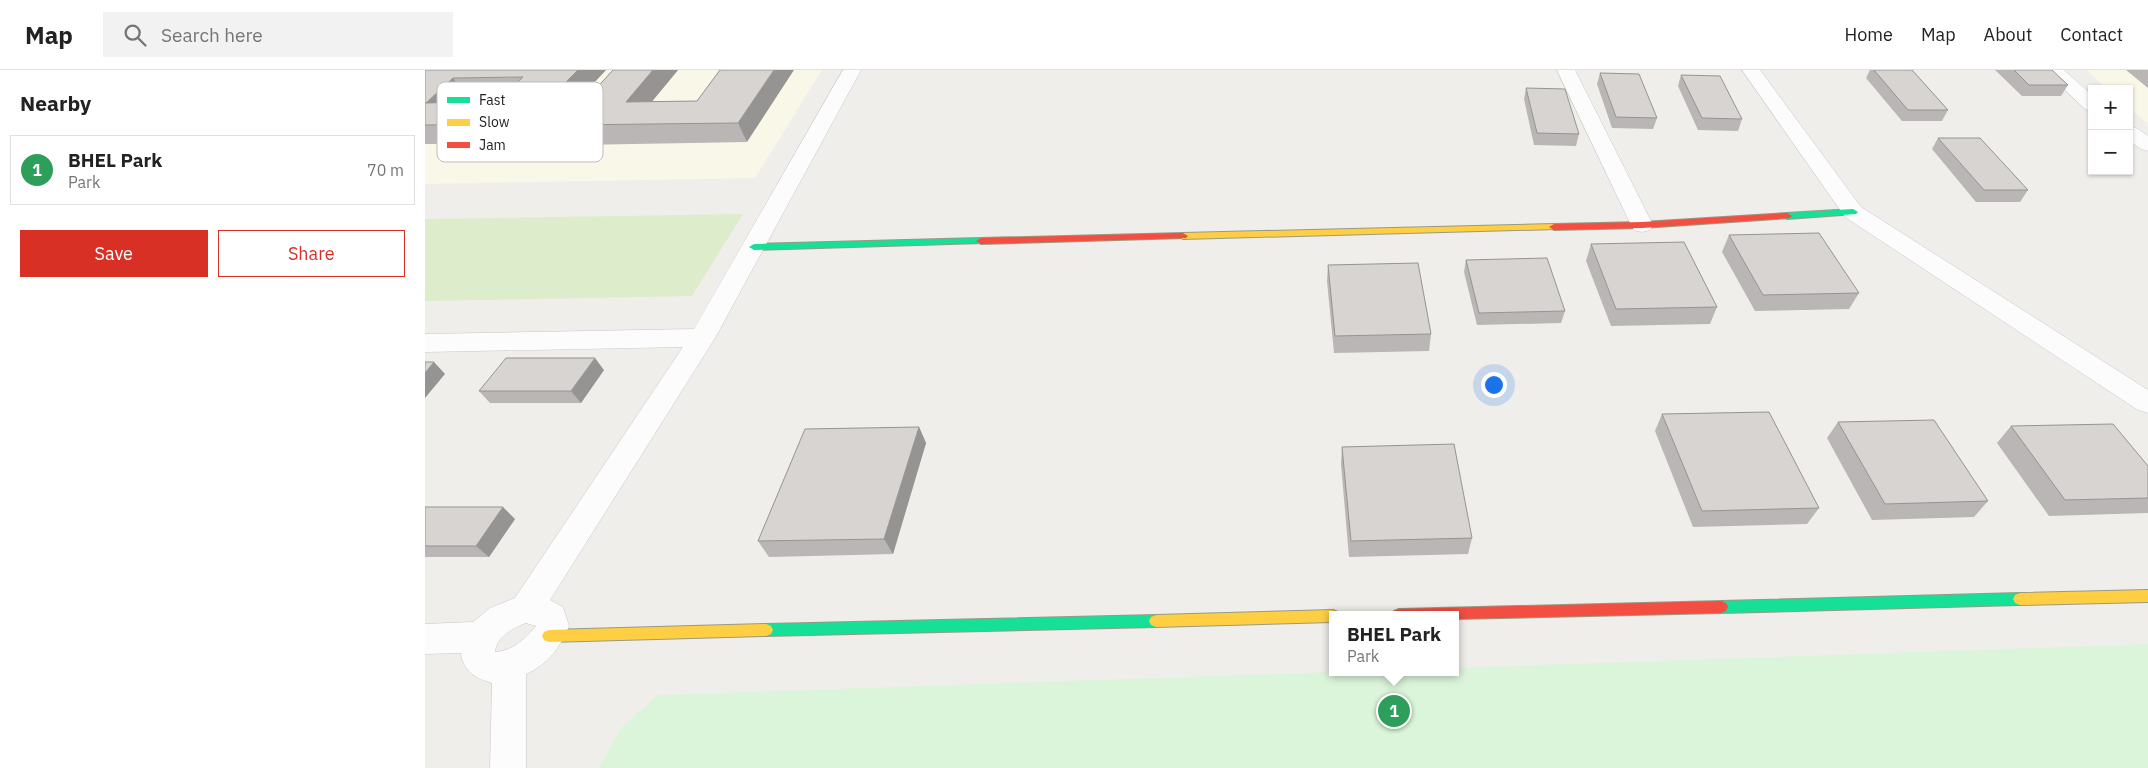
<!DOCTYPE html>
<html lang="en">
<head>
<meta charset="utf-8">
<style>
	body { margin:0; font-family:"IBM Plex Sans",sans-serif; background:#f2f2f2; color:#222 }
	.controls { position:absolute; right:15px; top:15px; display:grid; overflow:hidden; border-radius:0px; box-shadow:0 1px 4px #0004 }
	.controls button { width:45px; height:45px; display:grid; place-items:center; padding:0; border:0; border-bottom:1px solid #e0e0e0; background:#fff; color:#222; font:25px sans-serif }
	.you { position:absolute; left:1068px; top:314px; width:18px; height:18px; margin:-12px; border:4px solid #fff; border-radius:50%; background:#1a73e8; box-shadow:0 0 0 8px #1a73e833 }
	.badge { display:grid; place-items:center; width:32px; height:32px; border-radius:50%; background:#d93025; color:#fff; font-size:16px; font-weight:700 }
	.pin { position:absolute; translate:-50% -50%; border:2px solid #fff; box-shadow:0 1px 5px #0006 }
	.popup { position:absolute; left:904px; top:541px; width:130px; height:65px; box-sizing:border-box; display:grid; place-content:center; border-radius:0px; background:#fff; filter:drop-shadow(0 1px 4px #0005); font-size:16px; white-space:nowrap; color:#767676 }
	.popup b { font-size:19px; color:#222 }
	.popup::after { content:''; position:absolute; left:50%; top:100%; margin-left:-10px; border:10px solid transparent; border-top-color:#fff }
	.list { margin:0; padding:0; list-style:none }
	h2 { display:flex; justify-content:space-between; align-items:center; height:65px; margin:0; padding:0 20px; font-size:21px }
	h2 small { font-size:16px; font-weight:400; color:#767676 }
	.list li { display:grid; grid-template-columns:32px 1fr auto; gap:15px; align-items:center; box-sizing:border-box; height:70px; margin:0 10px 10px; padding:0 10px; border:1px solid #e0e0e0; border-radius:0px }
	.list b { display:block; font-size:19px; white-space:nowrap }
	.list p { margin:0; font-size:16px; white-space:nowrap; color:#767676 }
	.list em { font-size:16px; font-style:normal; color:#767676 }
	.actions { display:flex; gap:10px; padding:15px 20px }
	.actions a { flex:1; padding:11px 0; border:1px solid #d93025; border-radius:0px; text-align:center; font-size:18px; color:#d93025 }
	.actions .main { background:#d93025; color:#fff }
	.icon { flex:none; width:28px; height:28px; fill:none; stroke:currentColor; stroke-width:2; stroke-linecap:round; stroke-linejoin:round }
	.map { position:relative; flex:none; width:1723px; height:698px; overflow:hidden }
	header { display:flex; align-items:center; gap:30px; box-sizing:border-box; height:70px; padding:0 25px; background:#fff; border-bottom:1px solid #e0e0e0 }
	header strong { font-size:24px }
	nav { display:flex; gap:28px; margin-inline-start:auto; font-size:18px }
	.search { width:350px; height:45px; background:#f2f2f2; display:flex; align-items:center; gap:12px; box-sizing:border-box; padding:0 18px; border-radius:0px; color:#767676; font-size:19px }
	main { display:flex }
	aside { flex:1; background:#fff }
	.map>svg:first-child { display:block }
</style>
</head>
<body>
<header>
<strong>Map</strong>
<div class="search"><svg class="icon" aria-label="search" viewBox="0 0 24 24"><circle cx="10" cy="10" r="6"/><path d="M15 15l6 6"/></svg>Search here</div>
<nav><a>Home</a><a>Map</a><a>About</a><a>Contact</a></nav>
</header>
<main>
<aside>
<h2>Nearby<small></small></h2>
<ul class="list">
<li><span class="badge" style="background:#2e9e5b">1</span><div><b>BHEL Park</b><p>Park</p></div><em>70 m</em></li>
</ul>
<div class="actions"><a class="main">Save</a><a>Share</a></div>
</aside>
<div class="map">
<svg width="1723" height="698" viewBox="0 0 1723 698">
	<rect width="100%" height="100%" fill="#f0eeeb"/>
	<path fill="#f8f7e8" d="M0 0H397L330 108 0 114Z
		M1661 0H1723V54L1704 38V19H1682Z"/>
	<path fill="#ddeccb" d="M318 144 267 226 0 231V149Z"/>
	<path fill="#daf5da" d="M1723 574V698H173L197 657 233 625 908 602H1030V598Z"/>
	<g fill="none" stroke-linecap="round" stroke-linejoin="round">
		<g stroke="#c9c8c7" stroke-width="1">
			<path id="street" d="M418 0H436L290 268 125 530 138 537 144 556C135 578 123 594 101 604V698H65L67 613C50 608 38 601 36 583L0 584V554L48 552 65 538 90 528 258 277 0 282V264L269 259ZM101 553 111 556C100 569 88 581 70 582 71 567 88 558 101 553Z
				M1132 0H1150L1228 155 1225 160 1217 162 1209 160 1206 155Z
				M1317 0H1335L1436 137 1723 320V343L1713 340 1420 147Z
				M1619 0H1639L1667 25V41L1660 39Z
				M1704 56 1711 58 1723 66V81L1716 79 1704 71Z"/>
		</g>
		<g stroke="#999a82" stroke-width="2">
			<path id="fast" d="M1428 139 1433 142 1431 144 1362 149 1357 146 1362 143Z
				M556 168 559 169V173L329 180 324 177 329 174Z
				M1595 523 1600 525 1602 529 1600 533 1595 535 1296 543 1291 541 1289 537 1291 533 1296 531Z
				M731 545 736 547 738 551 736 555 731 557 341 566 336 564 334 560 336 556 341 554Z"/>
		</g>
		<g stroke="#999a82" stroke-width="2">
			<path id="slow" d="M1129 154 1132 155V159L758 169 753 166 758 163Z
				M1723 520V532L1595 535 1590 533 1588 529 1590 525 1595 523Z
				M908 540 913 542 914 545H908V552L731 557 726 555 724 551 726 547 731 545Z
				M341 554 346 556 348 560 346 564 341 566 124 572 119 570 117 566 119 562 124 560Z"/>
		</g>
		<g stroke="#999a82" stroke-width="2">
			<path id="jam" d="M1362 143 1367 146 1365 148 1217 158 1129 160 1124 157 1129 154 1217 152Z
				M758 163 763 166 761 168 556 174 551 171 556 168Z
				M1296 531 1301 533 1303 537 1301 541 1296 543 1030 549V545H967L969 541 974 539Z"/>
		</g>
		<use href="#street" fill="#fdfcfc" fill-rule="evenodd"/>
		<use href="#fast" fill="#16e098" fill-rule="evenodd"/>
		<use href="#slow" fill="#ffcf43" fill-rule="evenodd"/>
		<use href="#jam" fill="#f24e42" fill-rule="evenodd"/>
	</g>
	<path fill="#b9b6b5" fill-rule="evenodd" d="M0 0H181L112 73 0 74ZM78 26 73 31 36 32 41 27Z
		M188 0H253L227 31H272L295 0 322 72 150 75 138 55Z
		M1445 0H1487L1523 40 1517 51H1477L1441 8Z
		M1570 0H1627L1643 15 1636 26H1597Z
		M1701 0H1723V18Z
		M1175 3 1232 48 1228 59 1187 58 1172 14Z
		M1256 5 1317 49 1313 61 1273 60 1253 16Z
		M1101 18 1154 64 1151 76 1109 75 1099 29Z
		M1513 68 1603 120 1595 132H1551L1507 79Z
		M1304 165 1434 223 1424 239 1330 241 1297 182Z
		M1166 174 1292 237 1285 254 1186 256 1161 191Z
		M1041 190 1140 241 1136 253 1052 255 1039 202Z
		M903 195 1006 264 1004 281 909 283 902 211Z
		M179 300 156 333H65L54 321Z
		M1237 344 1394 438 1382 454 1268 457 1230 361Z
		M1413 352 1563 431 1549 447 1447 450 1402 368Z
		M1586 356 1723 396V443L1624 446 1572 373Z
		M494 357 501 373 468 484 344 487 333 471Z
		M917 377 1047 468 1043 484 924 487 916 394Z
		M0 437 90 449 64 487H0Z"/>
	<path fill="#969493" d="M153 0H181L112 73 99 54Z
		M228 0H253L211 51 201 32Z
		M349 0H369L322 72 313 53Z
		M28 8 41 27 15 52 1 33Z
		M170 288 179 300 156 333 146 321Z
		M9 292 20 304 0 328V303Z
		M494 357 501 373 468 484 459 469Z
		M78 437 90 449 64 487 51 476Z"/>
	<path fill="#d7d4d2" stroke="#969493" fill-rule="evenodd" d="M0 0H153L99 54 0 55ZM98 7 73 31 1 33 28 8Z
		M188 0H228L201 32 272 31 295 0H349L313 53 138 55Z
		M1449 0H1487L1523 40H1483Z
		M1589 0H1627L1643 15H1604Z
		M1175 3 1214 4 1232 48 1191 47Z
		M1256 5 1295 6 1317 49 1277 48Z
		M1101 18 1140 19 1154 64 1112 63Z
		M1513 68H1555L1603 120H1559Z
		M1394 163 1434 223 1338 225 1304 165Z
		M1259 172 1292 237 1191 239 1166 174Z
		M1122 188 1140 241 1054 243 1041 190Z
		M993 193 1006 264 910 266 903 195Z
		M81 288H170L146 321H54Z
		M0 292H9L0 303Z
		M1344 342 1394 438 1277 441 1237 344Z
		M1509 350 1563 431 1460 434 1413 352Z
		M1688 354 1723 396V428L1640 430 1586 356Z
		M494 357 459 469 333 471 380 359Z
		M1029 374 1047 468 926 471 917 377Z
		M0 437H78L51 476H0Z"/>
	<rect x="12" y="12" width="166" height="80" rx="8" fill="#fff" stroke="#bdbdbd" stroke-width="1"/>
	<rect x="22" y="27" width="23" height="6" fill="#16e098"/>
	<rect x="22" y="49" width="23" height="7" fill="#ffcf43"/>
	<rect x="22" y="72" width="23" height="6" fill="#f24e42"/>
	<g font-size="14" fill="#222">
		<text x="54" y="35">Fast</text>
		<text x="54" y="57">Slow</text>
		<text x="54" y="80">Jam</text>
	</g>
</svg>
<div class="controls">
<button>+</button>
<button>−</button>
</div>
<div class="you"></div>
<div class="pin badge" style="left:969px;top:641px;background:#2e9e5b">1</div>
<div class="popup"><b>BHEL Park</b>Park</div>
</div>
</main>
</body>
</html>
